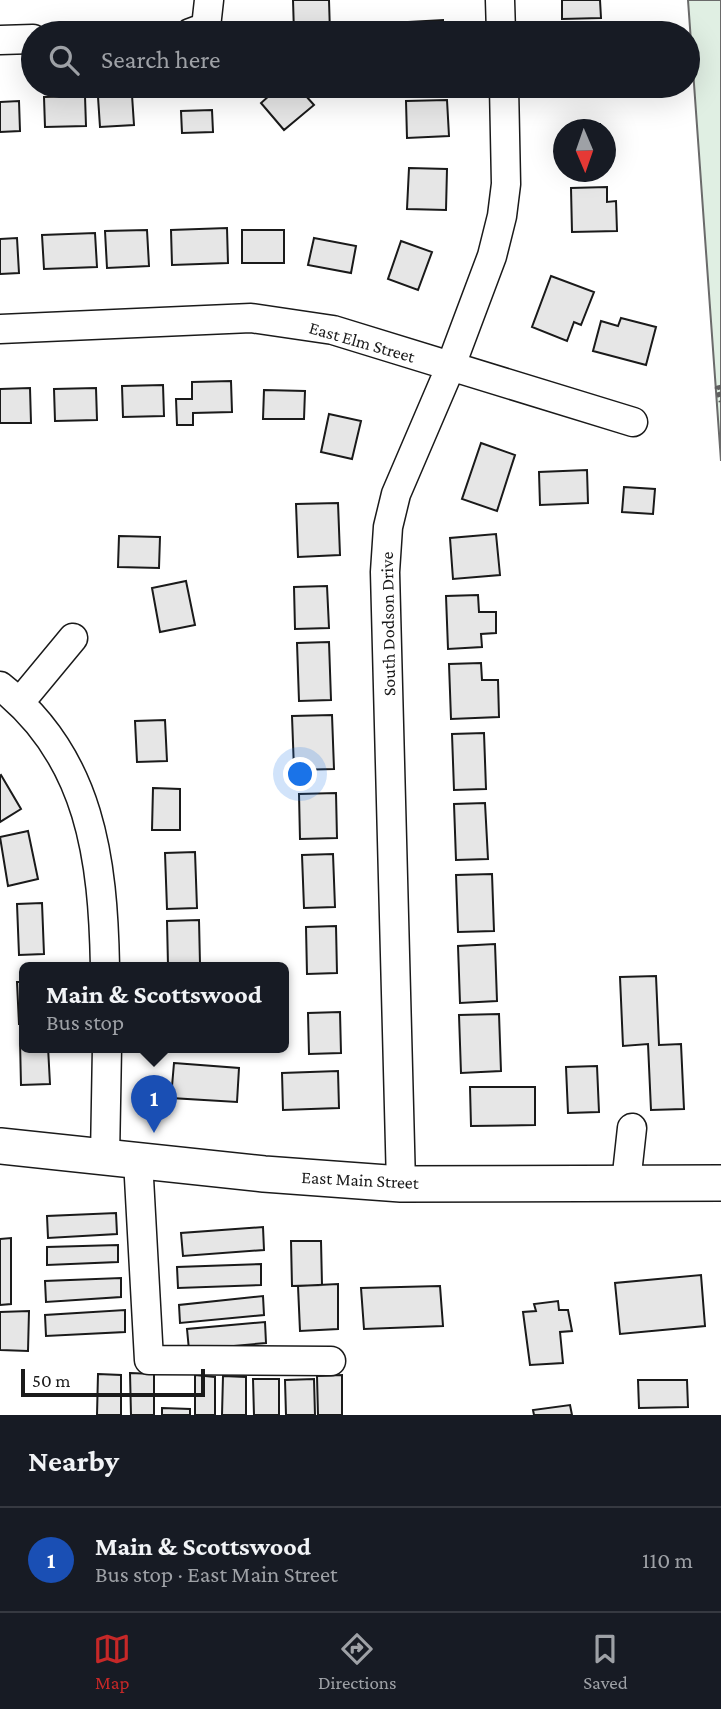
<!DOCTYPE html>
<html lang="en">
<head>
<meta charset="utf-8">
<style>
	body { margin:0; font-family:"Crimson Pro",serif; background:#20242c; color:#f1f3f6 }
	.compass { position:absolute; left:553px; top:119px; width:63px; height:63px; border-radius:50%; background:#171b24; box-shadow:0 7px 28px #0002; rotate:178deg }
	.scale { position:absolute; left:21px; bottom:18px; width:184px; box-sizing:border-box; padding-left:7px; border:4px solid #1a1a1a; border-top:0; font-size:19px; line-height:24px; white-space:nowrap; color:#1a1a1a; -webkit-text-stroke:5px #fff; paint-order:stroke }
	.you { position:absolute; left:301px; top:775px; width:24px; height:24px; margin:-18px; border:5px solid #fff; border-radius:50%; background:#1a73e8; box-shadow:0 0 0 10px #1a73e833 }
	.badge { display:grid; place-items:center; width:46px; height:46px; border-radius:50%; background:#c62828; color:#fff; font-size:23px; font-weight:700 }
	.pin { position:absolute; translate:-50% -58px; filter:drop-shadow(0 2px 4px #0008) }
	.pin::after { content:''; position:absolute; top:37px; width:24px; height:21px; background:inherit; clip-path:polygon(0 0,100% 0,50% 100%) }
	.popup { position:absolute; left:19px; top:962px; width:270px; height:91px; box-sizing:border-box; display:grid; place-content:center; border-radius:10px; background:#171b24; filter:drop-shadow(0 2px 5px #0005); font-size:23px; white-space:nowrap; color:#9ea1a6 }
	.popup b { font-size:26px; color:#f1f3f6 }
	.popup::after { content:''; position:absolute; left:50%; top:100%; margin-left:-14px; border:14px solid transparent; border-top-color:#171b24 }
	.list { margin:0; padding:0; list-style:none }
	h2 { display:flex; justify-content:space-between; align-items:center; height:91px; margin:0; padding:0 28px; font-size:30px }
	h2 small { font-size:23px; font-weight:400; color:#9ea1a6 }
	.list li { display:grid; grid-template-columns:46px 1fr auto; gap:21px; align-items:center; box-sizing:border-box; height:105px; padding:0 28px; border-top:2px solid #363941 }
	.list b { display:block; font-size:26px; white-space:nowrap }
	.list p { margin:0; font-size:23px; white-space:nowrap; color:#9ea1a6 }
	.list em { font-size:23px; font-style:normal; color:#9ea1a6 }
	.icon { flex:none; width:38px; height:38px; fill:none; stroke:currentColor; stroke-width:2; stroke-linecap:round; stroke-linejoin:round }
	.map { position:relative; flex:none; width:721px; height:1415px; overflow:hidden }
	.search { position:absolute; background:#171b24; box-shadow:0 7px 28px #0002; left:21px; right:21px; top:21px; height:77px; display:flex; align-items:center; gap:18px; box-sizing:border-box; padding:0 24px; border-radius:38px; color:#9ea1a6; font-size:26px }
	.sheet { height:196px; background:#171b24 }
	nav { display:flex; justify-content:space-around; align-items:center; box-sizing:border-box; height:98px; border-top:2px solid #363941; background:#171b24; font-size:19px; color:#9ea1a6 }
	nav a { display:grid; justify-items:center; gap:4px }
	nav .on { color:#c62828 }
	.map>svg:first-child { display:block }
</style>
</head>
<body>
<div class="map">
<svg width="721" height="1415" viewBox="0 0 721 1415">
	<rect width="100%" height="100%" fill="#fff"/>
	<path fill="#e0efe3" stroke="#6a6a6a" stroke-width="2" d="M688 0H721V461Z"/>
	<path fill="#e6e6e6" stroke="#1a1a1a" stroke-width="2" d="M293 0H329L330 33H294Z
		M562 0H600L601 18 562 19Z
		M443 20V33H410L409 22Z
		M280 86H297L314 105 284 130 261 103Z
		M565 86H598V92L565 93Z
		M132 95 134 125 100 127 98 97Z
		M85 96 86 126 45 127 44 97Z
		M447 100 449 136 407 138 406 101Z
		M19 101 20 131 0 132V102Z
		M212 110 213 132 182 133 181 111Z
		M600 124V130H568V125Z
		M409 168 447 169 446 210 407 209Z
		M607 187V202L616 201 617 231 572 232 571 188Z
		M227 228 228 263 172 265 171 230Z
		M147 230 149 266 107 268 105 231Z
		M242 230H284V263H242Z
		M95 233 97 267 44 269 42 235Z
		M17 238 19 273 0 274V239Z
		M314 238 356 246 351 273 308 265Z
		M401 241 432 252 418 290 388 279Z
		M551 276 594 292 581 325 574 322 567 341 532 327Z
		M621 318 656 327 646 365 593 351 601 321 618 326Z
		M231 381 232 412 193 413V425H177L176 399H192V382Z
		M163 385 164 416 123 417 122 386Z
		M30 388 31 423H0V389Z
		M96 388 97 420 55 421 54 389Z
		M264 390 305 391 304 419H263Z
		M329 414 361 421 352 459 321 452Z
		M481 443 515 455 497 511 462 499Z
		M587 470 588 503 540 505 539 472Z
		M624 487 655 489 653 514 622 512Z
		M338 503 340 555 298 557 296 504Z
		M496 534 500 575 453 579 450 538Z
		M119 536 160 537 159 568 118 567Z
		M186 581 195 625 160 632 152 588Z
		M327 586 329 628 295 629 294 587Z
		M478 595 479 612H496V633L481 634 482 647 448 649 446 596Z
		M329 642 331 700 299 701 297 643Z
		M481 663 482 680H498L499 717 451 719 449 664Z
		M332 715 334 769 294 770 292 716Z
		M165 720 167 761 137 762 135 721Z
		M484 733 486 789 454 790 452 734Z
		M1 775 21 809 0 822V776Z
		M153 788 180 789V830H152Z
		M336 793 337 838 300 839 299 794Z
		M485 803 488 859 456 860 454 804Z
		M28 831 38 879 8 886 0 837Z
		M195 852 197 908 167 909 165 853Z
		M333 854 335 907 304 908 302 855Z
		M492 874 494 931 458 932 456 875Z
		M42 903 44 954 19 955 17 904Z
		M199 920 200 964 168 965 167 921Z
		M336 926 337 973 307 974 306 927Z
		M495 944 497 1001 460 1003 458 946Z
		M656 976 659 1045 681 1044 684 1109 651 1110 648 1044 623 1046 620 977Z
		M17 982H24V1024H19Z
		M340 1012 341 1053 309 1054 308 1013Z
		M499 1014 501 1071 461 1073 459 1015Z
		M20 1041H24V1047H48L50 1084 21 1085Z
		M174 1063 239 1068 237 1102 171 1098Z
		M597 1066 599 1112 568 1113 566 1067Z
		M338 1071 339 1108 283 1110 282 1073Z
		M470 1087H535V1125L471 1126Z
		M116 1213 117 1234 48 1238 47 1216Z
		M263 1227 264 1250 183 1256 181 1233Z
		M11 1238V1304L0 1305V1239Z
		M291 1241H321L322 1285 292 1286Z
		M118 1245V1262L47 1265V1247Z
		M261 1264V1285L178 1288 177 1267Z
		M701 1275 705 1326 620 1334 615 1283Z
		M121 1278V1297L46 1302 45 1281Z
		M338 1284V1329L300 1331 298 1286Z
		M440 1286 443 1326 364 1329 361 1288Z
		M263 1296 264 1315 180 1323 179 1305Z
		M558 1301 559 1310H568L572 1331 560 1332 563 1363 530 1365 523 1312 536 1311 534 1304Z
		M125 1310V1332L46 1336 45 1315Z
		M29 1311 28 1351 0 1350V1312Z
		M265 1322 266 1343 189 1350 187 1329Z
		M130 1373 154 1374V1415H131Z
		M98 1374 121 1375V1415H97Z
		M195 1375 215 1377V1415H195Z
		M342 1375V1415H318L317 1376Z
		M223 1376 246 1377V1415H222Z
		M253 1379H279V1415H254Z
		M314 1379 315 1415H286L285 1380Z
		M638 1380H687L688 1407 639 1408Z
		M570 1405 572 1415H534L533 1410Z
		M162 1408 190 1409V1415H162Z"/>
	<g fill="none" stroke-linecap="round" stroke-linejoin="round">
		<g stroke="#1a1a1a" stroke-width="31">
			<path id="minor" d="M500 0 501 33
				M190 33 206 27 209 0
				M0 40 33 39
				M0 329 251 318 333 330 633 422
				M0 686C91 757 103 860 105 967
				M20 702 73 638
				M105 1157 107 1047
				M138 1160 149 1360 331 1361
				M626 1183 632 1128
				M401 1184 385 572 388 527 396 494 450 368 492 256 502 216 506 184 504 86"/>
		</g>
		<g stroke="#1a1a1a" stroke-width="38">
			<path id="major" d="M0 1146 264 1174 401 1184 721 1183"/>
		</g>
		<path stroke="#5f5f5f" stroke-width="4.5" stroke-dasharray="5 3.5" stroke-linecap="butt" d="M721 387 717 388 721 402"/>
		<use href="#minor" stroke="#fff" stroke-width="28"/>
		<use href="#major" stroke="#fff" stroke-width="35"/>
	</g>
	<g text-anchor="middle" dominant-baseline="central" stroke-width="5" stroke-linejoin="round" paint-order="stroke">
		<g font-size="18" fill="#1a1a1a" stroke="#fff">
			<text transform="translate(362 342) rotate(16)">East Elm Street</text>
			<text transform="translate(388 624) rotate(-91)">South Dodson Drive</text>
			<text transform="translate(360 1180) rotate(3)">East Main Street</text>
		</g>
	</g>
</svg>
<svg class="compass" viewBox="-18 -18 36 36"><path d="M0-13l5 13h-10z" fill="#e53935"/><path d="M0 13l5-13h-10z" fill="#9ea1a6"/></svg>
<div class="scale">50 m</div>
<div class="you"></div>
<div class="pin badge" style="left:154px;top:1133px;background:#1a4fb4">1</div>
<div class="popup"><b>Main &amp; Scottswood</b>Bus stop</div>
<div class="search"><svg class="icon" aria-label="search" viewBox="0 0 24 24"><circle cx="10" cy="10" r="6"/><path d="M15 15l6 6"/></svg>Search here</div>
</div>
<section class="sheet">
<h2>Nearby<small></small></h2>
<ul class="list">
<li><span class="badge" style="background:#1a4fb4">1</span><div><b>Main &amp; Scottswood</b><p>Bus stop · East Main Street</p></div><em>110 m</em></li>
</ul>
</section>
<nav>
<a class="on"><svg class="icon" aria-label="map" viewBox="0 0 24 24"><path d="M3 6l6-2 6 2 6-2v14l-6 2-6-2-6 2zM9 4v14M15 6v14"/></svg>Map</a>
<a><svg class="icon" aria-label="directions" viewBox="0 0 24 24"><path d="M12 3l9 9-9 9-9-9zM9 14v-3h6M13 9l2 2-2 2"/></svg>Directions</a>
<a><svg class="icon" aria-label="saved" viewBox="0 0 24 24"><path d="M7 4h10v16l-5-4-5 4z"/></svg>Saved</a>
</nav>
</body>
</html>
